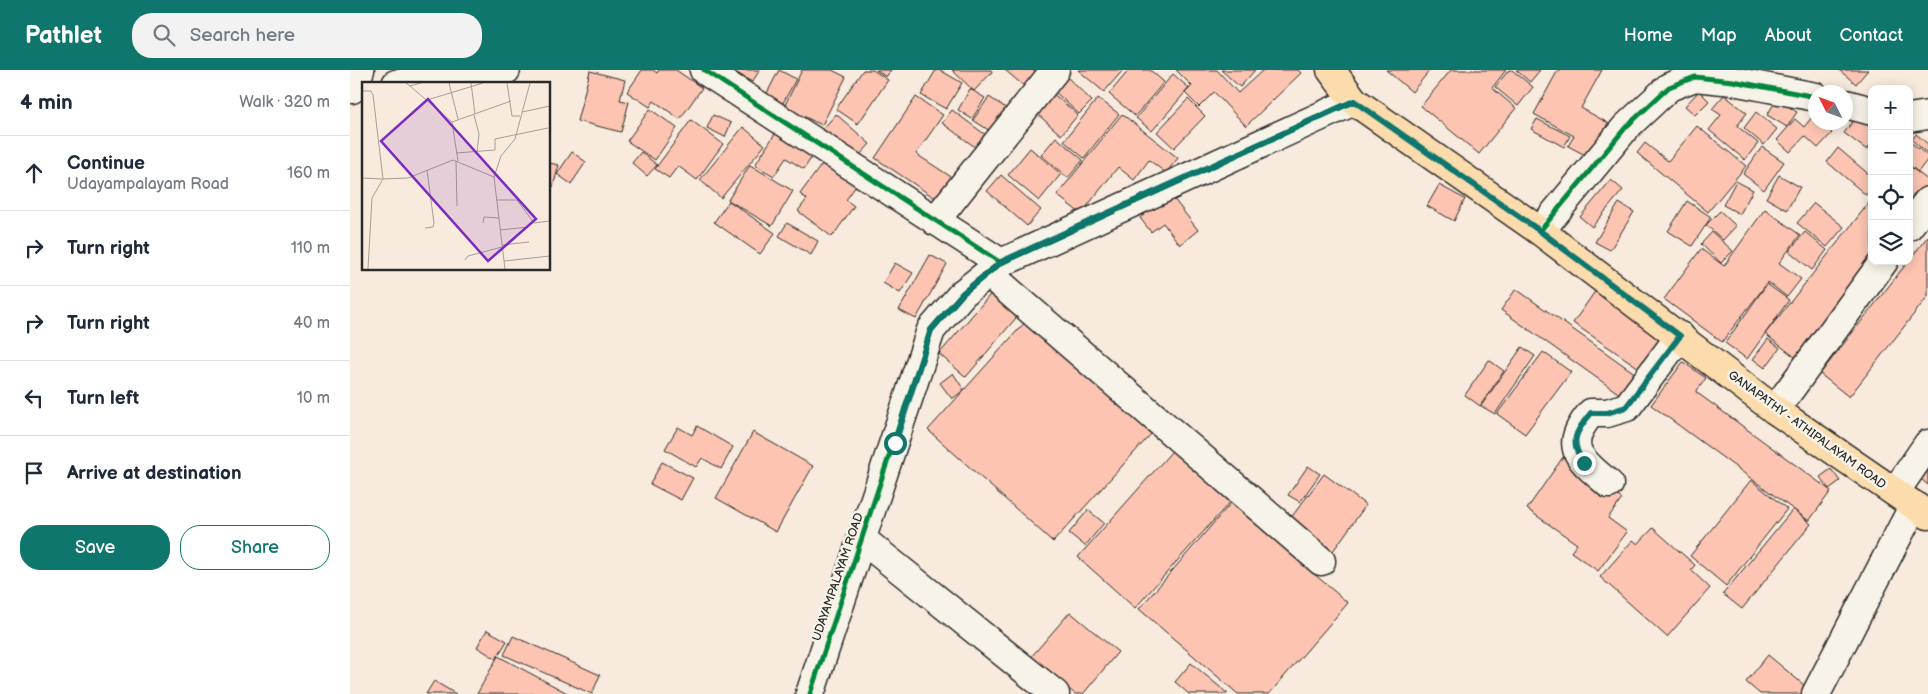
<!DOCTYPE html>
<html lang="en">
<head>
<meta charset="utf-8">
<style>
	body { margin:0; font-family:"Balsamiq Sans",sans-serif; background:#f2f2f3; color:#1f2937 }
	.controls { position:absolute; right:15px; top:15px; display:grid; overflow:hidden; border-radius:10px; box-shadow:0 2px 12px #0003 }
	.controls button { width:45px; height:45px; display:grid; place-items:center; padding:0; border:0; border-bottom:1px solid #e0e1e3; background:#fff; color:#1f2937; font:25px sans-serif }
	.compass { position:absolute; left:1458px; top:15px; width:45px; height:45px; border-radius:50%; background:#fff; box-shadow:0 2px 12px #0003; rotate:312deg }
	.stop { position:absolute; width:15px; height:15px; margin:-11px; border:4px solid #0f766e; border-radius:50%; background:#fff }
	.stop.end { background:#0f766e; border-color:#fff; box-shadow:0 1px 5px #0008 }
	.list { margin:0; padding:0; list-style:none }
	h2 { display:flex; justify-content:space-between; align-items:center; height:65px; margin:0; padding:0 20px; font-size:21px }
	h2 small { font-size:16px; font-weight:400; color:#747a83 }
	.list li { display:grid; grid-template-columns:32px 1fr auto; gap:15px; align-items:center; box-sizing:border-box; height:75px; padding:0 20px; border-top:1px solid #e0e1e3 }
	.list b { display:block; font-size:19px; white-space:nowrap }
	.list p { margin:0; font-size:16px; white-space:nowrap; color:#747a83 }
	.list em { font-size:16px; font-style:normal; color:#747a83 }
	.actions { display:flex; gap:10px; padding:15px 20px }
	.actions a { flex:1; padding:11px 0; border:1px solid #0f766e; border-radius:20px; text-align:center; font-size:18px; color:#0f766e }
	.actions .main { background:#0f766e; color:#fff }
	.icon { flex:none; width:28px; height:28px; fill:none; stroke:currentColor; stroke-width:2; stroke-linecap:round; stroke-linejoin:round }
	.map { position:relative; flex:none; width:1578px; height:624px; overflow:hidden }
	header { display:flex; align-items:center; gap:30px; box-sizing:border-box; height:70px; padding:0 25px; background:#0f766e; color:#fff }
	header strong { font-size:24px }
	nav { display:flex; gap:28px; margin-inline-start:auto; font-size:18px }
	.search { width:350px; height:45px; background:#f2f2f3; display:flex; align-items:center; gap:12px; box-sizing:border-box; padding:0 18px; border-radius:20px; color:#747a83; font-size:19px }
	main { display:flex }
	aside { flex:1; background:#fff }
	.map>svg:first-child { display:block }
</style>
</head>
<body>
<header>
<strong>Pathlet</strong>
<div class="search"><svg class="icon" aria-label="search" viewBox="0 0 24 24"><circle cx="10" cy="10" r="6"/><path d="M15 15l6 6"/></svg>Search here</div>
<nav><a>Home</a><a>Map</a><a>About</a><a>Contact</a></nav>
</header>
<main>
<aside>
<h2>4 min<small>Walk · 320 m</small></h2>
<ul class="list">
<li><svg class="icon" aria-label="ahead" viewBox="0 0 24 24"><path d="M12 20V5M6 11l6-6 6 6"/></svg><div><b>Continue</b><p>Udayampalayam Road</p></div><em>160 m</em></li>
<li><svg class="icon" aria-label="right" viewBox="0 0 24 24"><path d="M7 20v-9h11M14 6l5 5-5 5"/></svg><div><b>Turn right</b></div><em>110 m</em></li>
<li><svg class="icon" aria-label="right" viewBox="0 0 24 24"><path d="M7 20v-9h11M14 6l5 5-5 5"/></svg><div><b>Turn right</b></div><em>40 m</em></li>
<li><svg class="icon" aria-label="left" viewBox="0 0 24 24"><path d="M17 20v-9H6M10 6l-5 5 5 5"/></svg><div><b>Turn left</b></div><em>10 m</em></li>
<li><svg class="icon" aria-label="arrive" viewBox="0 0 24 24"><path d="M6 21V4h12l-3 4 3 4H6"/></svg><div><b>Arrive at destination</b></div></li>
</ul>
<div class="actions"><a class="main">Save</a><a>Share</a></div>
</aside>
<div class="map">
<svg width="1578" height="624" viewBox="0 0 1578 624">
	<rect width="100%" height="100%" fill="#f8eadd"/>
	<filter id="ink" filterUnits="userSpaceOnUse"><feTurbulence type="fractalNoise" baseFrequency=".02" numOctaves="2"/><feDisplacementMap in="SourceGraphic" scale="10" xChannelSelector="R" yChannelSelector="G"/><feConvolveMatrix kernelMatrix="1 2 1 2 8 2 1 2 1" color-interpolation-filters="sRGB"/></filter>
	<g filter="url(#ink)">
		<path fill="#fcc4b1" stroke="#2b2b2b" d="M292 0H303L307 3 309 0H326L352 18 330 49 304 31 300 37 277 22Z
			M382 0H410L402 12Z
			M429 0 446 9 433 33 416 25Z
			M452 0H482L496 7 472 55 434 37Z
			M513 0H523L538 10 508 54 486 39Z
			M526 0H541L536 7Z
			M586 0H590L612 13 596 39 571 25Z
			M602 0H641L642 2 624 21Z
			M655 0H689L675 17Z
			M728 0H773L754 22Z
			M779 0H800L814 12 785 46 759 24Z
			M826 0H867L888 23 913 0H948L951 3 896 56 864 22 849 37 835 23 842 16Z
			M871 0H905L890 17Z
			M1036 0H1080L1062 22Z
			M1101 0H1156L1142 18 1166 38 1129 84 1071 36Z
			M1159 0H1162L1183 17 1168 36 1145 17Z
			M1166 0H1190L1180 12Z
			M1208 0H1252L1231 38 1258 53 1239 87 1218 76 1224 66 1184 44Z
			M1489 0H1518L1506 14Z
			M240 1 275 10 270 30 279 32 271 62 227 51Z
			M823 4 839 18 802 61 786 48Z
			M715 5 742 31 729 44 702 19Z
			M620 19 635 28 622 49 608 40Z
			M700 21 728 45 711 65 684 41Z
			M1349 21 1359 31 1345 45 1335 36Z
			M1374 25 1397 43 1387 56 1408 73 1395 90 1359 60 1371 45 1362 39Z
			M566 27 593 45 566 84 606 110 591 132 525 88Z
			M639 27 656 38 640 61 623 50Z
			M748 28 769 44 734 88 714 71Z
			M838 29 855 46 824 78 807 62Z
			M1427 29 1447 42 1437 57 1417 45Z
			M300 39 327 58 305 90 277 71Z
			M602 40 641 69 632 82 592 53Z
			M1406 42 1427 59 1414 75 1394 58Z
			M1509 43 1522 52V73L1517 80 1494 63Z
			M486 44 520 74 507 88 473 59Z
			M772 44 828 88 816 103 799 90 784 110 768 97 731 144 707 125Z
			M363 45 381 53 375 67 357 58Z
			M1463 46 1466 52H1470L1482 63 1468 78 1455 66 1440 82 1427 70 1445 49 1454 57Z
			M1187 49 1220 66 1214 77 1181 59Z
			M341 50 373 74 347 110 328 96 319 108 305 99Z
			M1347 56 1396 96 1358 142 1287 83 1295 73 1318 91Z
			M393 57 415 75 371 128 350 110Z
			M428 59 465 82 454 99 436 88 424 106 405 95Z
			M1566 64 1578 74V84L1562 70Z
			M706 67 733 90 718 108 691 85Z
			M1559 71 1578 86V89L1568 102 1559 95Z
			M1412 77 1434 92 1414 120 1393 104Z
			M680 78 711 104 689 131 658 105Z
			M1488 78 1522 107V119L1516 125 1477 92Z
			M222 82 236 92 221 114 207 104Z
			M291 82 307 95 297 106 282 93Z
			M478 86 510 110 496 130 504 136 482 167 448 141 457 129 450 124Z
			M199 93 209 95 203 117 199 116Z
			M400 95 443 121 422 156 378 130Z
			M1559 96 1578 110V129L1559 153Z
			M651 105 691 140 677 156 637 121Z
			M1429 105 1450 117 1437 140 1416 128Z
			M1261 110 1273 120 1242 157 1230 147Z
			M1386 111 1403 120 1390 144 1373 135Z
			M1089 115 1115 129 1104 151 1077 136Z
			M820 124 848 160 830 175 813 153 801 162 790 148Z
			M1522 129V191L1450 291 1415 264Z
			M379 131 425 163 410 184 364 152Z
			M1337 131 1361 147 1342 176 1318 161Z
			M1269 133 1284 142 1260 180 1245 172Z
			M1464 133 1494 157 1477 177 1447 153Z
			M1415 139 1450 165 1429 193 1451 209 1437 227 1418 212 1372 272 1314 229 1351 179 1374 196Z
			M1370 141 1386 156 1373 170 1356 155Z
			M437 153 468 171 461 185 429 166Z
			M1362 162 1383 181 1371 193 1351 174Z
			M1455 162 1477 180 1462 200 1439 181Z
			M1578 166V226L1499 327 1470 304Z
			M580 185 597 194 566 249 549 240Z
			M545 193 563 203 550 223 533 213Z
			M1417 214 1439 230 1397 289 1375 273Z
			M645 219 671 242 616 307 589 284Z
			M1166 219 1293 309 1278 330 1151 240Z
			M1246 220 1321 271 1298 304 1223 253Z
			M677 250 802 363 703 472 578 360Z
			M1418 269 1430 278 1415 298 1403 289Z
			M1172 277 1185 286 1145 344 1131 336Z
			M1193 282 1221 302 1175 364 1147 344Z
			M1139 290 1154 301 1130 336 1115 325Z
			M1333 292 1356 308 1346 322 1481 421 1459 451 1301 335Z
			M603 303 614 320 602 329 590 313Z
			M347 356 383 377 371 399 352 388 346 397 315 379 328 357 342 365Z
			M403 362 463 396 426 462 366 428Z
			M822 381 880 432 785 538 728 487Z
			M1213 387 1272 429 1258 448 1277 462 1248 501 1221 482 1227 474 1177 439Z
			M1578 390V415L1566 405Z
			M312 392 343 408 331 430 300 414Z
			M958 396 970 404 950 432 938 425Z
			M1481 399 1490 411 1479 419 1470 407Z
			M974 404 1016 435 983 481 940 449Z
			M1401 410 1437 439 1376 516 1340 486Z
			M881 433 998 533 919 624H888L789 539Z
			M1443 439 1461 454 1392 539 1373 524Z
			M738 440 754 453 735 476 719 463Z
			M1303 458 1345 495 1341 500 1360 518 1317 567 1250 507 1283 470 1288 474Z
			M720 542 768 582 733 624H725L681 587Z
			M137 560 157 571 146 589 127 577Z
			M163 566 250 605 242 624 154 585Z
			M1418 585 1460 620 1457 624H1410L1396 612Z
			M148 586 219 624H127Z
			M841 593 877 623V624H839L825 612Z
			M84 611 106 624H76Z"/>
		<g fill="none" stroke-linecap="round" stroke-linejoin="round">
			<g stroke="#2b2b2b" stroke-width="31">
				<path id="minor" d="M354 0 651 193
					M46 14 156 0
					M2 19 10 0
					M1496 34 1522 41
					M1559 48 1578 45
					M585 151 705 0
					M1559 156 1578 131
					M1190 161 1276 57 1319 17 1345 7 1383 11 1466 27
					M639 204 971 491
					M1425 340 1534 191
					M1259 414C1231 390 1211 378 1241 343H1257L1277 337 1330 266
					M1545 422 1578 374
					M513 470 705 624
					M460 624 581 260 613 223 651 193 1004 31
					M1466 624 1564 435"/>
			</g>
			<g stroke="#2b2b2b" stroke-width="31">
				<path id="major" d="M981 0 1004 31 1190 161 1425 340 1578 445"/>
			</g>
			<use href="#minor" stroke="#f7f3e8" stroke-width="28"/>
			<use href="#major" stroke="#fcdcac" stroke-width="28"/>
			<g stroke="#f7f3e8" stroke-width="8">
				<path id="cycleway" d="M354 0 651 193
					M1190 161 1276 57 1319 17 1345 7 1383 11 1466 27
					M460 624 581 260 613 223 651 193 1004 31"/>
			</g>
			<use href="#cycleway" stroke="#00873e" stroke-width="5"/>
		</g>
	</g>
	<g fill="none" stroke-linecap="round" stroke-linejoin="round" filter="url(#ink)">
		<path stroke="#0f766e" stroke-width="6" d="M545 373 581 260 613 223 651 192 1004 31 1190 161 1330 266 1276 337 1257 343H1241C1225 362 1219 372 1234 393"/>
	</g>
	<g text-anchor="middle" dominant-baseline="central" stroke-width="5" stroke-linejoin="round" paint-order="stroke">
		<g font-size="12" fill="#2b2b2b" stroke="#f7f3e8">
			<text transform="translate(1457 360) rotate(36)">GANAPATHY - ATHIPALAYAM ROAD</text>
			<text transform="translate(488 507) rotate(-71)">UDAYAMPALAYAM ROAD</text>
		</g>
	</g>
	<g transform="translate(12 12)">
		<rect width="188" height="188" fill="#f8eadd"/>
		<path fill="none" stroke="#a69e96" stroke-width="1" d="M44 1 48 4 59 1M87 1 96 37M109 1 113 32M145 1 150 34H158M48 4 90 40 96 79M0 9H9L11 13 21 97 46 96 91 78 132 95M65 18 121 1M160 30 188 24M112 33 117 52 115 70M90 40 149 19M94 71 133 68V57L186 46M94 79 95 124M0 96 20 97M135 118H155L172 141 188 139M121 141 122 135 137 136M63 146 71 145 72 141 65 88M138 148 166 145M140 163 167 160M103 178 106 174 140 165M142 179 188 174M6 187 10 116 21 97M143 187 132 95 139 74 153 57 168 1"/>
		<path fill="#7b2cbf" fill-opacity="0.15" stroke="#7b2cbf" stroke-width="2.5" d="M66 17 174 137 126 179 19 59Z"/>
		<rect width="188" height="188" fill="none" stroke="#2b2b2b" stroke-width="2.5"/>
	</g>
</svg>
<div class="controls">
<button>+</button>
<button>−</button>
<button><svg class="icon" aria-label="locate" viewBox="0 0 24 24"><circle cx="12" cy="12" r="6"/><path d="M12 2v4M12 18v4M2 12h4M18 12h4"/></svg></button>
<button><svg class="icon" aria-label="layers" viewBox="0 0 24 24"><path d="M12 4l9 5-9 5-9-5zM3 14l9 5 9-5"/></svg></button>
</div>
<svg class="compass" viewBox="-18 -18 36 36"><path d="M0-13l5 13h-10z" fill="#e53935"/><path d="M0 13l5-13h-10z" fill="#747a83"/></svg>
<div class="stop" style="left:545px;top:373px"></div>
<div class="stop end" style="left:1234px;top:393px"></div>
</div>
</main>
</body>
</html>
